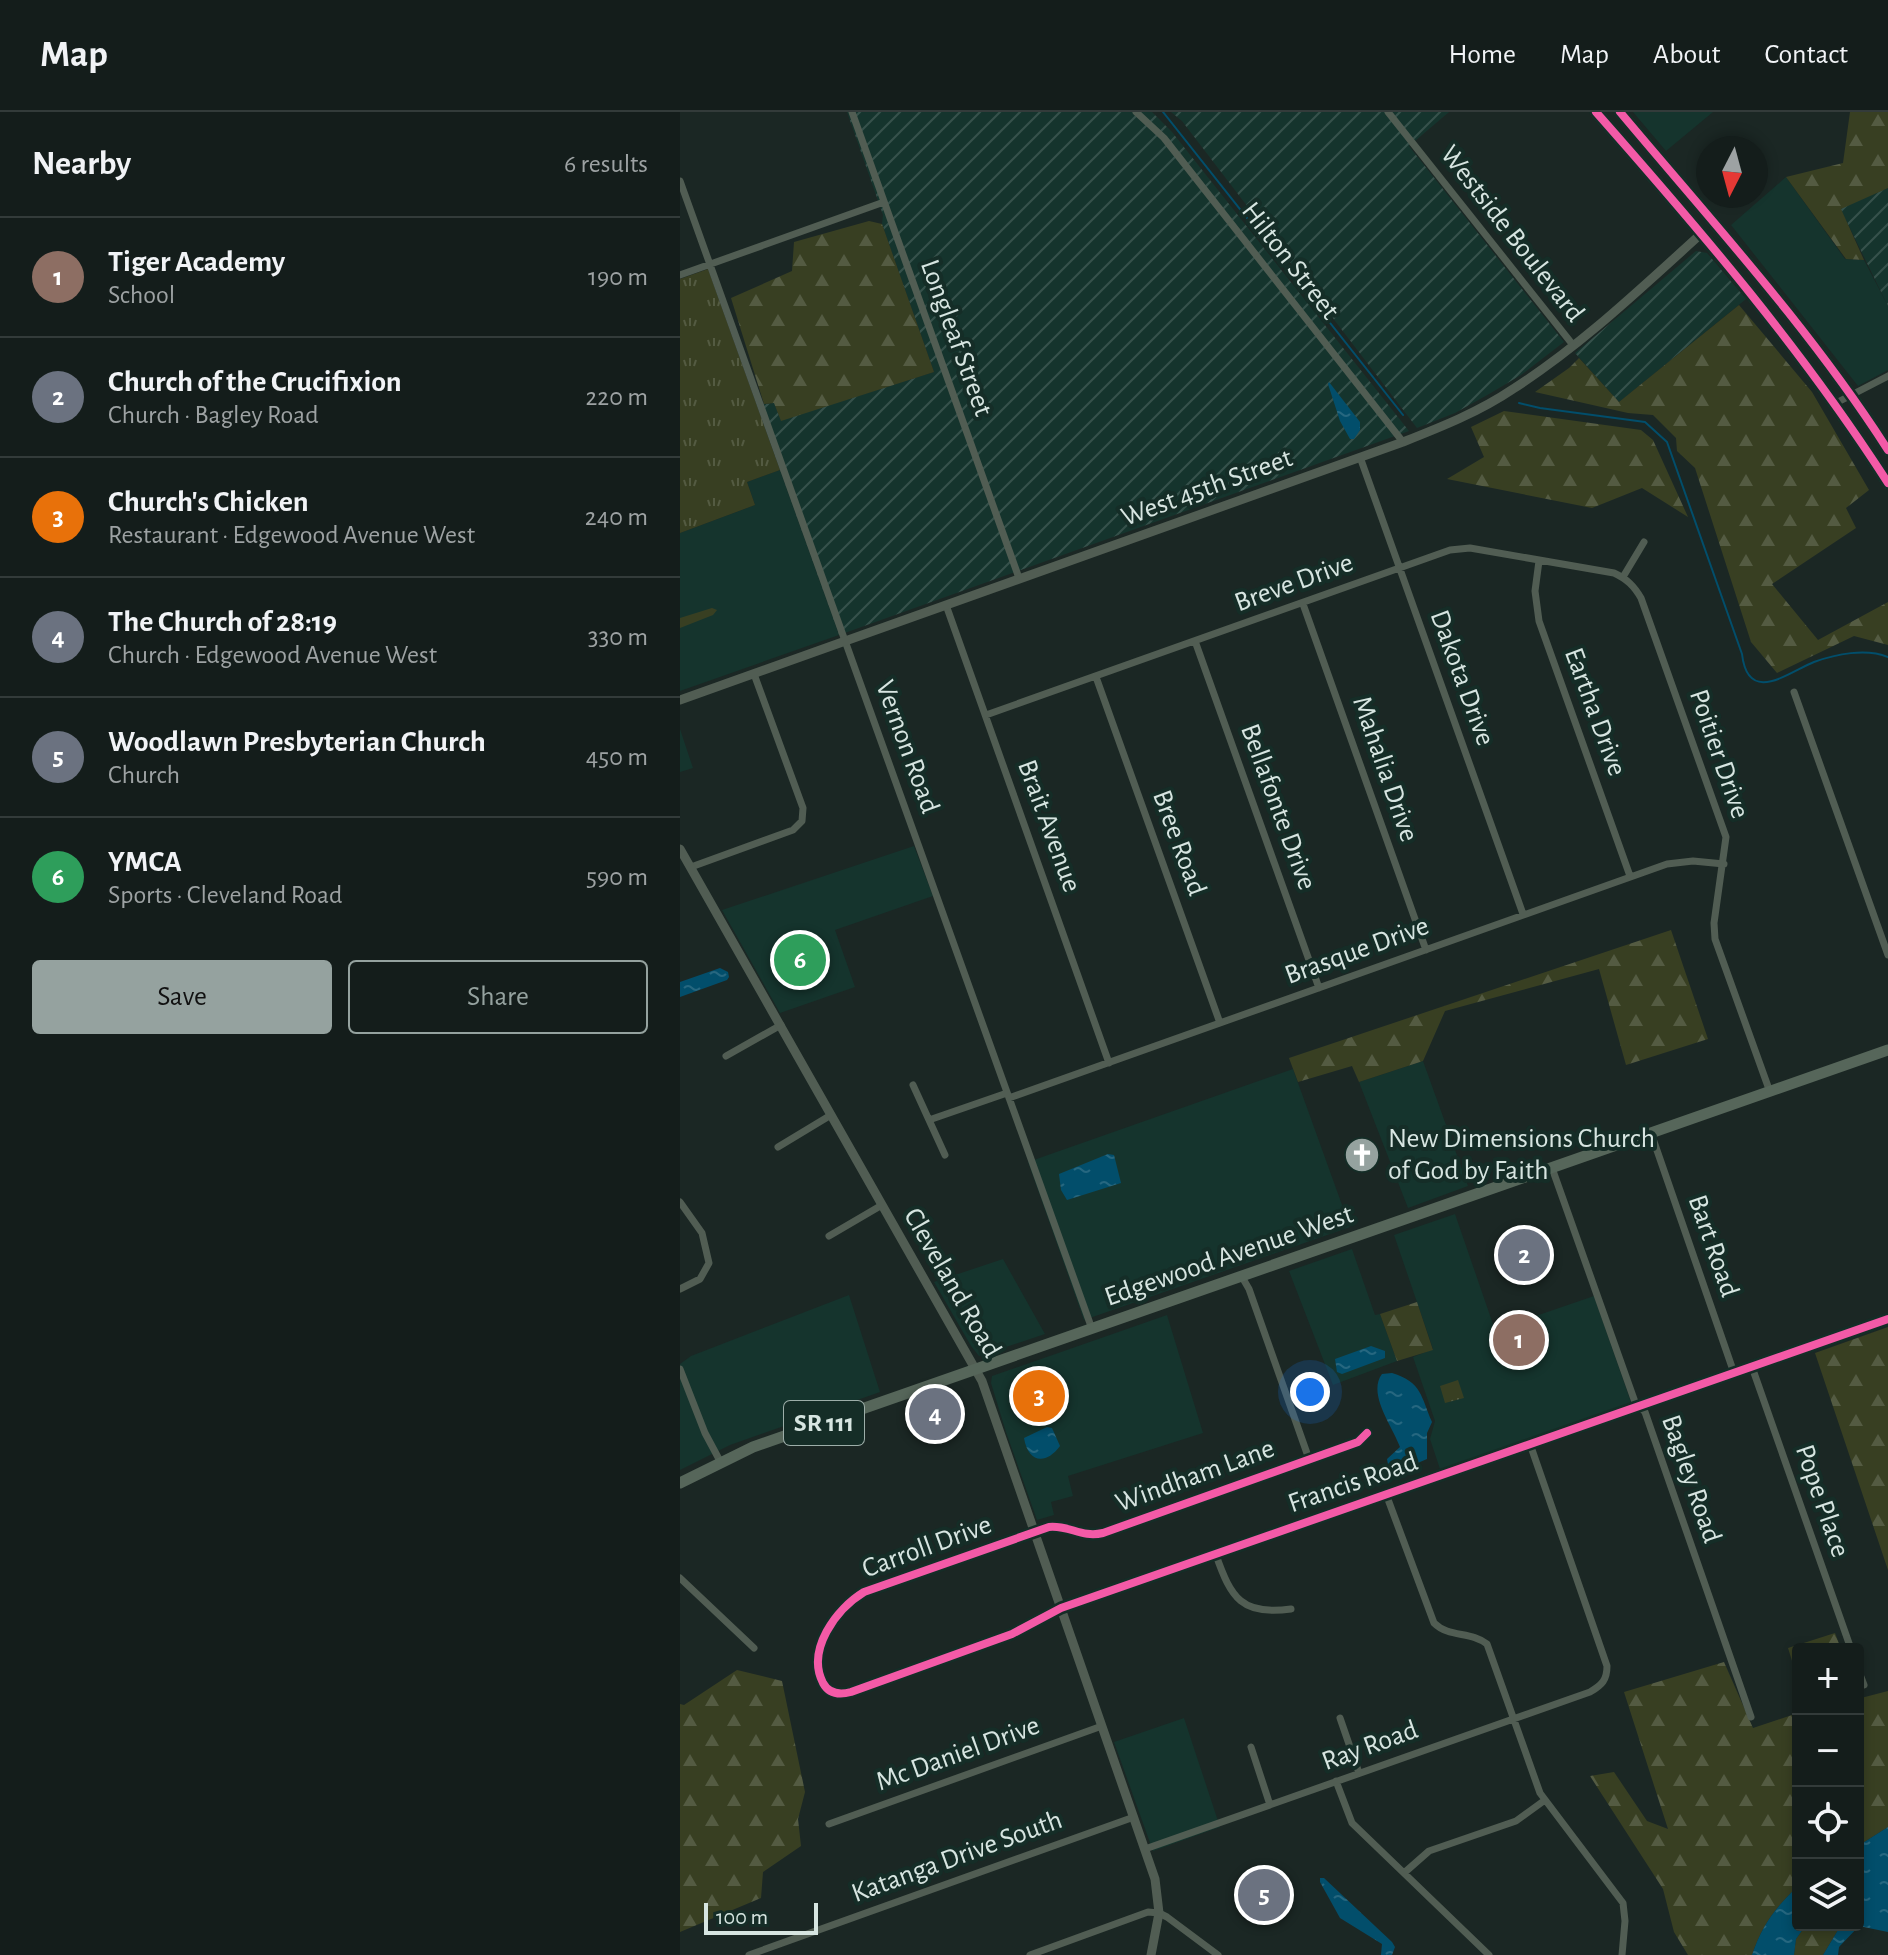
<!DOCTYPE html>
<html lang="en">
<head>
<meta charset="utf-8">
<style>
	body { margin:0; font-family:"Alegreya Sans",sans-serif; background:#212a28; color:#f1f3f6 }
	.controls { position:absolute; right:24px; bottom:24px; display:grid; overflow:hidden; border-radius:8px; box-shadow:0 4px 12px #0003 }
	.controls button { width:72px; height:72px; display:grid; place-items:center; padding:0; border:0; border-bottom:2px solid #333b3a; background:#141d1b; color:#f1f3f6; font:40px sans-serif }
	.compass { position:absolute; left:1016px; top:24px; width:72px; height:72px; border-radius:50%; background:#141d1b; box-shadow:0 4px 12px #0003; rotate:186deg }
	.scale { position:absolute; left:24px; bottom:20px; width:114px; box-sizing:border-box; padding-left:8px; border:4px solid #d7e5e1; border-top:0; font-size:22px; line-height:28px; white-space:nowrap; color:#d7e5e1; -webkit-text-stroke:6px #152d27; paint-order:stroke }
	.you { position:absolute; left:630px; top:1280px; width:28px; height:28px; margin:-20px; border:6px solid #fff; border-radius:50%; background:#1a73e8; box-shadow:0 0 0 12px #1a73e833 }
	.badge { display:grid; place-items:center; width:52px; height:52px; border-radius:50%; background:#95a29f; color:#fff; font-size:26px; font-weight:700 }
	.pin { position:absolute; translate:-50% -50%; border:4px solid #fff; box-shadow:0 2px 8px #0006 }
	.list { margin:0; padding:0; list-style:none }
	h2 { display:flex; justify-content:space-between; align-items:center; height:104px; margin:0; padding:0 32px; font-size:34px }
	h2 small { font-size:26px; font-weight:400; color:#9da2a3 }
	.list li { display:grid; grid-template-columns:52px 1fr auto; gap:24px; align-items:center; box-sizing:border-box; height:120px; padding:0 32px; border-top:2px solid #333b3a }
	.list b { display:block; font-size:30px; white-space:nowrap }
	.list p { margin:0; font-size:26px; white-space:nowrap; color:#9da2a3 }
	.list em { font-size:26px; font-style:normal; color:#9da2a3 }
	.actions { display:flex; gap:16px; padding:24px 32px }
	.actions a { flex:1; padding:18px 0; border:2px solid #95a29f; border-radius:8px; text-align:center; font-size:28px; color:#95a29f }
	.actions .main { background:#95a29f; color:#111 }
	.icon { flex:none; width:44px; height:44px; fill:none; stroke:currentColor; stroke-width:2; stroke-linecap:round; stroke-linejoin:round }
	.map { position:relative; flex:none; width:1208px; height:1843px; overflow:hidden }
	header { display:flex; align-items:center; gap:48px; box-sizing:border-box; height:112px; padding:0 40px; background:#141d1b; border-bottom:2px solid #333b3a }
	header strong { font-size:38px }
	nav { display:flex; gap:44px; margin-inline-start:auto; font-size:28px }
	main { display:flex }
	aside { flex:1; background:#141d1b }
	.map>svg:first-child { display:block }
</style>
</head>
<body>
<header>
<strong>Map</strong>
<nav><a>Home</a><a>Map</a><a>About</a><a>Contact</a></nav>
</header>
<main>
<aside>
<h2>Nearby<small>6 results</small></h2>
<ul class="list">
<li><span class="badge" style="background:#8d6e63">1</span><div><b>Tiger Academy</b><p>School</p></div><em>190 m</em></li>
<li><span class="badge" style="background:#6b7280">2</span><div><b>Church of the Crucifixion</b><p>Church · Bagley Road</p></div><em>220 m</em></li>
<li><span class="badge" style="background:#e8710a">3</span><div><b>Church's Chicken</b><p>Restaurant · Edgewood Avenue West</p></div><em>240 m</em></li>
<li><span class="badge" style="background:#6b7280">4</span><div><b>The Church of 28:19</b><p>Church · Edgewood Avenue West</p></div><em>330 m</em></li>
<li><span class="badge" style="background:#6b7280">5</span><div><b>Woodlawn Presbyterian Church</b><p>Church</p></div><em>450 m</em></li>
<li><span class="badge" style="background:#2e9e5b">6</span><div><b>YMCA</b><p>Sports · Cleveland Road</p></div><em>590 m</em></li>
</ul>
<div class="actions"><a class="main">Save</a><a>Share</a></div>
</aside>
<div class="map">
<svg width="1208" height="1843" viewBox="0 0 1208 1843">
	<defs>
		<pattern id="industrial-furrows" width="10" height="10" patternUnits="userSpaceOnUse" patternTransform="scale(2)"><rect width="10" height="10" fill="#15342d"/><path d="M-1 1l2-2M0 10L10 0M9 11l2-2" fill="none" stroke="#36514b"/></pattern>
		<pattern id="forest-firs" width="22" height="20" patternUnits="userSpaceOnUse" patternTransform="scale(2)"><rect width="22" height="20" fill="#383f22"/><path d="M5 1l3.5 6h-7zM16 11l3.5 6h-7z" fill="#545b42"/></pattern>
		<pattern id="park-tufts" width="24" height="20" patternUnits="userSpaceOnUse" patternTransform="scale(2)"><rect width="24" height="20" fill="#383f22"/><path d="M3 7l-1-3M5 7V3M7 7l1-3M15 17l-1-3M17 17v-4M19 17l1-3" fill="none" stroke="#545b42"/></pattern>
		<pattern id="water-ripples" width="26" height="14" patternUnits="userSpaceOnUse" patternTransform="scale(2)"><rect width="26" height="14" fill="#024e6b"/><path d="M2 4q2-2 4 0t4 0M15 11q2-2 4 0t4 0" fill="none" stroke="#266780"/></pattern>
	</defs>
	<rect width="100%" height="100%" fill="#1b2724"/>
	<path fill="#15342d" d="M953 0H1033L986 39Z
		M1106 65 1165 147 1184 148 1208 194V258L1178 274 1051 113Z
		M100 358 159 523 0 579V421L75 393 67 370Z
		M0 617 13 656 0 660Z
		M234 734 253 784 155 818 175 875 100 901 42 798Z
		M743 949 788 1074 728 1096 679 970Z
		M613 957 670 1115 404 1208 348 1050Z
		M775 1102 815 1218 914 1184 952 1293 761 1360 750 1327 755 1309 733 1245 753 1237 714 1123Z
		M672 1137 695 1203 700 1202 717 1249 653 1273 609 1159Z
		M323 1147 365 1222 299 1244 291 1234 254 1170Z
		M169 1183 200 1280 50 1333 0 1358V1252L11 1244Z
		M487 1203 523 1321 388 1364 393 1384 371 1390 374 1403 357 1408 326 1320 311 1271 312 1264Z
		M504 1606 540 1715 473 1739 434 1630Z"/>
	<path fill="url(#industrial-furrows)" d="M167 0H472L492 20 729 319 159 523 77 293 94 291 101 308 254 260 202 112 203 103Z
		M491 0H769L729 34 884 230 841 263 809 282 775 301 737 316 502 9Z
		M1208 76V194L1160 96Z
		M1016 139 1027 141 1066 187 939 290 895 241Z"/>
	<path fill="url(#forest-firs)" d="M1170 0H1208V76L1161 97 1184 148 1166 147 1106 65 1163 51Z
		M189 109 202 112 254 260 101 309 94 291 84 292 51 186 112 159 114 130Z
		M1059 193 1132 280 1189 378 1166 396 1176 416 1092 472 1138 528 1208 490V533L1174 524 1097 561 1071 530 1015 356 997 339 996 326 973 303 948 301 855 280 889 256 899 246 939 290Z
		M824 299 961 318 973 328 1008 405 962 376 912 396 767 367 804 345 791 315Z
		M991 818 1028 927 946 953 919 857 765 899 743 949 679 970 672 954 618 970 609 946Z
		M737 1190 753 1238 717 1249 700 1202Z
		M1208 1215V1458L1135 1241Z
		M1155 1521 1161 1537H1118V1568L1108 1536Z
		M1044 1550 1073 1616 1118 1601V1774C1095 1796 1082 1813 1072 1843H1008L994 1820 983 1777 910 1664 934 1660 967 1709 988 1717 944 1580Z
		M57 1558 102 1569 125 1680 118 1707 121 1734 83 1760 81 1786 0 1820V1592L4 1593Z
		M1178 1579 1181 1586 1208 1579V1715L1178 1734Z
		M1126 1813H1161L1143 1843H1114L1116 1827Z"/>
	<path fill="url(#park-tufts)" d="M28 157 100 358 67 370 75 393 0 421V167Z
		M32 496 37 498 33 503 0 516V506Z
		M842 1222 852 1246 850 1251 820 1238 823 1228Z
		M778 1268 784 1286 765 1291 760 1274Z"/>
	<path fill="url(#water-ripples)" d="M649 270 680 310V318L674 327H670L660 309 648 272Z
		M40 856 48 860 49 865 47 868 0 885V870Z
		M428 1042 434 1043 441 1071 387 1088 381 1078 379 1062Z
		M691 1234 705 1239V1246L662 1262 657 1260 655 1247Z
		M712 1261C742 1270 741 1285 752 1310L747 1321V1347L714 1361 709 1358 707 1347 720 1335C713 1315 687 1282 702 1262Z
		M367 1315 372 1316 380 1334C365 1354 348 1350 344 1326Z
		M1208 1715V1820L1179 1814 1159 1835 1158 1843H1143L1161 1813H1178V1734Z
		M640 1766H644L712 1830 715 1835 712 1843H701L702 1832 660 1806 640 1770Z
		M1118 1774V1813H1126L1116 1827 1114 1843H1072C1082 1813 1095 1796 1118 1774Z"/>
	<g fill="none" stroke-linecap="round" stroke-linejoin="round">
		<path stroke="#024e6b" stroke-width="2" d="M483 0 723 303
			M839 291 860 296 965 310 987 330 1062 542C1068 594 1109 560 1134 550 1156 542 1186 536 1208 545"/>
		<path stroke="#515d53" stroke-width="7" d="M172 0 339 466
			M456 0 484 26 723 330
			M708 0 893 233
			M0 69 412 1217
			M0 163 204 90
			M1156 291 1208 264
			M680 345 843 802
			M859 449 855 479 859 509 950 764
			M943 465 964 430
			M623 492 746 838
			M266 493 429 951
			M515 529 639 876
			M416 565 540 911
			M1114 580 1208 843
			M306 603 770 438 790 436 934 461C947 467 954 474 961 486L1046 725 1034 811 1035 827 1090 980
			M11 755 113 718 122 709 123 696 74 562
			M46 944 101 913
			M233 973 265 1043
			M329 986 987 752 1013 749 1044 752
			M249 1008 327 981
			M971 1021 1054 1261
			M98 1035 151 1003
			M872 1056 955 1290 965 1300 1071 1605
			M0 1090 22 1121 29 1151 20 1167 0 1177
			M149 1124 202 1093
			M562 1165 569 1177 629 1347
			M1072 1255 1171 1537
			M0 1257 25 1321 40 1349
			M687 1321 678 1330 423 1421C401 1426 390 1413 369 1415L184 1480C156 1497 126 1538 143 1571 149 1582 160 1583 171 1580L332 1522 381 1496 1208 1207
			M706 1382 754 1511C769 1526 791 1519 807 1532L860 1681 943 1791 945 1809 942 1843
			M536 1443C551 1486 562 1504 611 1497
			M0 1466 74 1536
			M1178 1557 1184 1573
			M660 1606 679 1661
			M571 1635 590 1693
			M656 1669 672 1711 809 1843
			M149 1712 422 1614
			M465 1737 910 1580C922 1573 927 1568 927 1554L850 1332
			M724 1761 749 1739 836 1709 865 1688
			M69 1843 454 1705
			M350 1843 468 1800 479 1801 487 1805 538 1843"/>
		<path stroke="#515d53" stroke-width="9" d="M0 588 723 330C761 315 799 300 833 277 902 233 962 175 1022 121
			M0 737 302 1269 475 1767 479 1801 471 1843"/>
		<path stroke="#56665a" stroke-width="11" d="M0 1371 73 1335 1208 938"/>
		<path stroke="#546458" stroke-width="12" d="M916 0C1021 119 1122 237 1208 371
			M940 0C1033 111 1129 215 1208 338"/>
		<g stroke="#152d27" stroke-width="13">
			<path id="cycleway" d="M916 0C1021 119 1122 237 1208 371
				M940 0C1033 111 1129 215 1208 338
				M687 1321 678 1330 423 1421C401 1426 390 1413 369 1415L184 1480C156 1497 126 1538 143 1571 149 1582 160 1583 171 1580L332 1522 381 1496 1208 1207"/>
		</g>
		<use href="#cycleway" stroke="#f35aa7" stroke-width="8"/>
	</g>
	<defs>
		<g id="church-disc" transform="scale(1.8)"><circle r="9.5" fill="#95a29f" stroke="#152d27"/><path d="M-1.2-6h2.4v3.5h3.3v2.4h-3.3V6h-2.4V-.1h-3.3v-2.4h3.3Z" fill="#fff"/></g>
	</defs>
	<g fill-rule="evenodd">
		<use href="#church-disc" x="682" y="1043"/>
	</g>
	<g text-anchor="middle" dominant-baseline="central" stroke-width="8" stroke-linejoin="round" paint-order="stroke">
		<rect fill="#152d27" stroke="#9daea9" stroke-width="2" x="104" y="1289" width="80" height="44" rx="6"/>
		<g font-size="26" font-weight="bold" fill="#d7e5e1">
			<text x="144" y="1311">SR 111</text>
		</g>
		<g font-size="28" fill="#d7e5e1" stroke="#152d27">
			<text transform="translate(832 122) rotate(52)">Westside Boulevard</text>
			<text transform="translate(610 149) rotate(52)">Hilton Street</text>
			<text transform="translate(276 226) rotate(70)">Longleaf Street</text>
			<text transform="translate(527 376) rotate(-20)">West 45th Street</text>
			<text transform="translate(614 471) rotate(-20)">Breve Drive</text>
			<text transform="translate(782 566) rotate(70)">Dakota Drive</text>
			<text transform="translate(915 600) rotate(70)">Eartha Drive</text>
			<text transform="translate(227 635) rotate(70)">Vernon Road</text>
			<text transform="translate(1039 642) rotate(71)">Poitier Drive</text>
			<text transform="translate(705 657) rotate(71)">Mahalia Drive</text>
			<text transform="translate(598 695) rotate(70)">Bellafonte Drive</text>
			<text transform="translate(369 714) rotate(70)">Brait Avenue</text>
			<text transform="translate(499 731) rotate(70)">Bree Road</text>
			<text transform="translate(677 839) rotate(-20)">Brasque Drive</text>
			<text transform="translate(1033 1134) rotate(71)">Bart Road</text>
			<text transform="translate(549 1144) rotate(-19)">Edgewood Avenue West</text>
			<text transform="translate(272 1171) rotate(60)">Cleveland Road</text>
			<text transform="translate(515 1364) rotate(-20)">Windham Lane</text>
			<text transform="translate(1011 1367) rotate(71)">Bagley Road</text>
			<text transform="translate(673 1371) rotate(-19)">Francis Road</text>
			<text transform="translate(1142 1389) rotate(71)">Pope Place</text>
			<text transform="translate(247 1435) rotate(-20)">Carroll Drive</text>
			<text transform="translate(690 1634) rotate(-20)">Ray Road</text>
			<text transform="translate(278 1642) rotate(-20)">Mc Daniel Drive</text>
			<text transform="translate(277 1745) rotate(-20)">Katanga Drive South</text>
		</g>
		<g font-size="28" fill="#d7e5e1" stroke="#152d27" text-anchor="start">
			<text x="708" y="1027">New Dimensions Church<tspan x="708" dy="32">of God by Faith</tspan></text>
		</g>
	</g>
</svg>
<div class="controls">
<button>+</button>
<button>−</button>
<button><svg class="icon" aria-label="locate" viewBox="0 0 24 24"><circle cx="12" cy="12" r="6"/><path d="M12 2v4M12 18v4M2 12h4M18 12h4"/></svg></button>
<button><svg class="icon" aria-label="layers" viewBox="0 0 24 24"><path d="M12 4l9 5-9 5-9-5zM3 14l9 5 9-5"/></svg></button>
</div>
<svg class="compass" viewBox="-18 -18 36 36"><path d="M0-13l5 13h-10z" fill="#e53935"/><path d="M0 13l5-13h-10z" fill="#9da2a3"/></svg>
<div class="scale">100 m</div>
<div class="you"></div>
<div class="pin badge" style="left:839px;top:1228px;background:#8d6e63">1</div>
<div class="pin badge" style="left:844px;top:1143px;background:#6b7280">2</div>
<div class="pin badge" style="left:359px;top:1284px;background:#e8710a">3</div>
<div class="pin badge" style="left:255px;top:1302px;background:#6b7280">4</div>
<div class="pin badge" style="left:584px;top:1783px;background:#6b7280">5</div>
<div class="pin badge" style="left:120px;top:848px;background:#2e9e5b">6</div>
</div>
</main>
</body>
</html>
